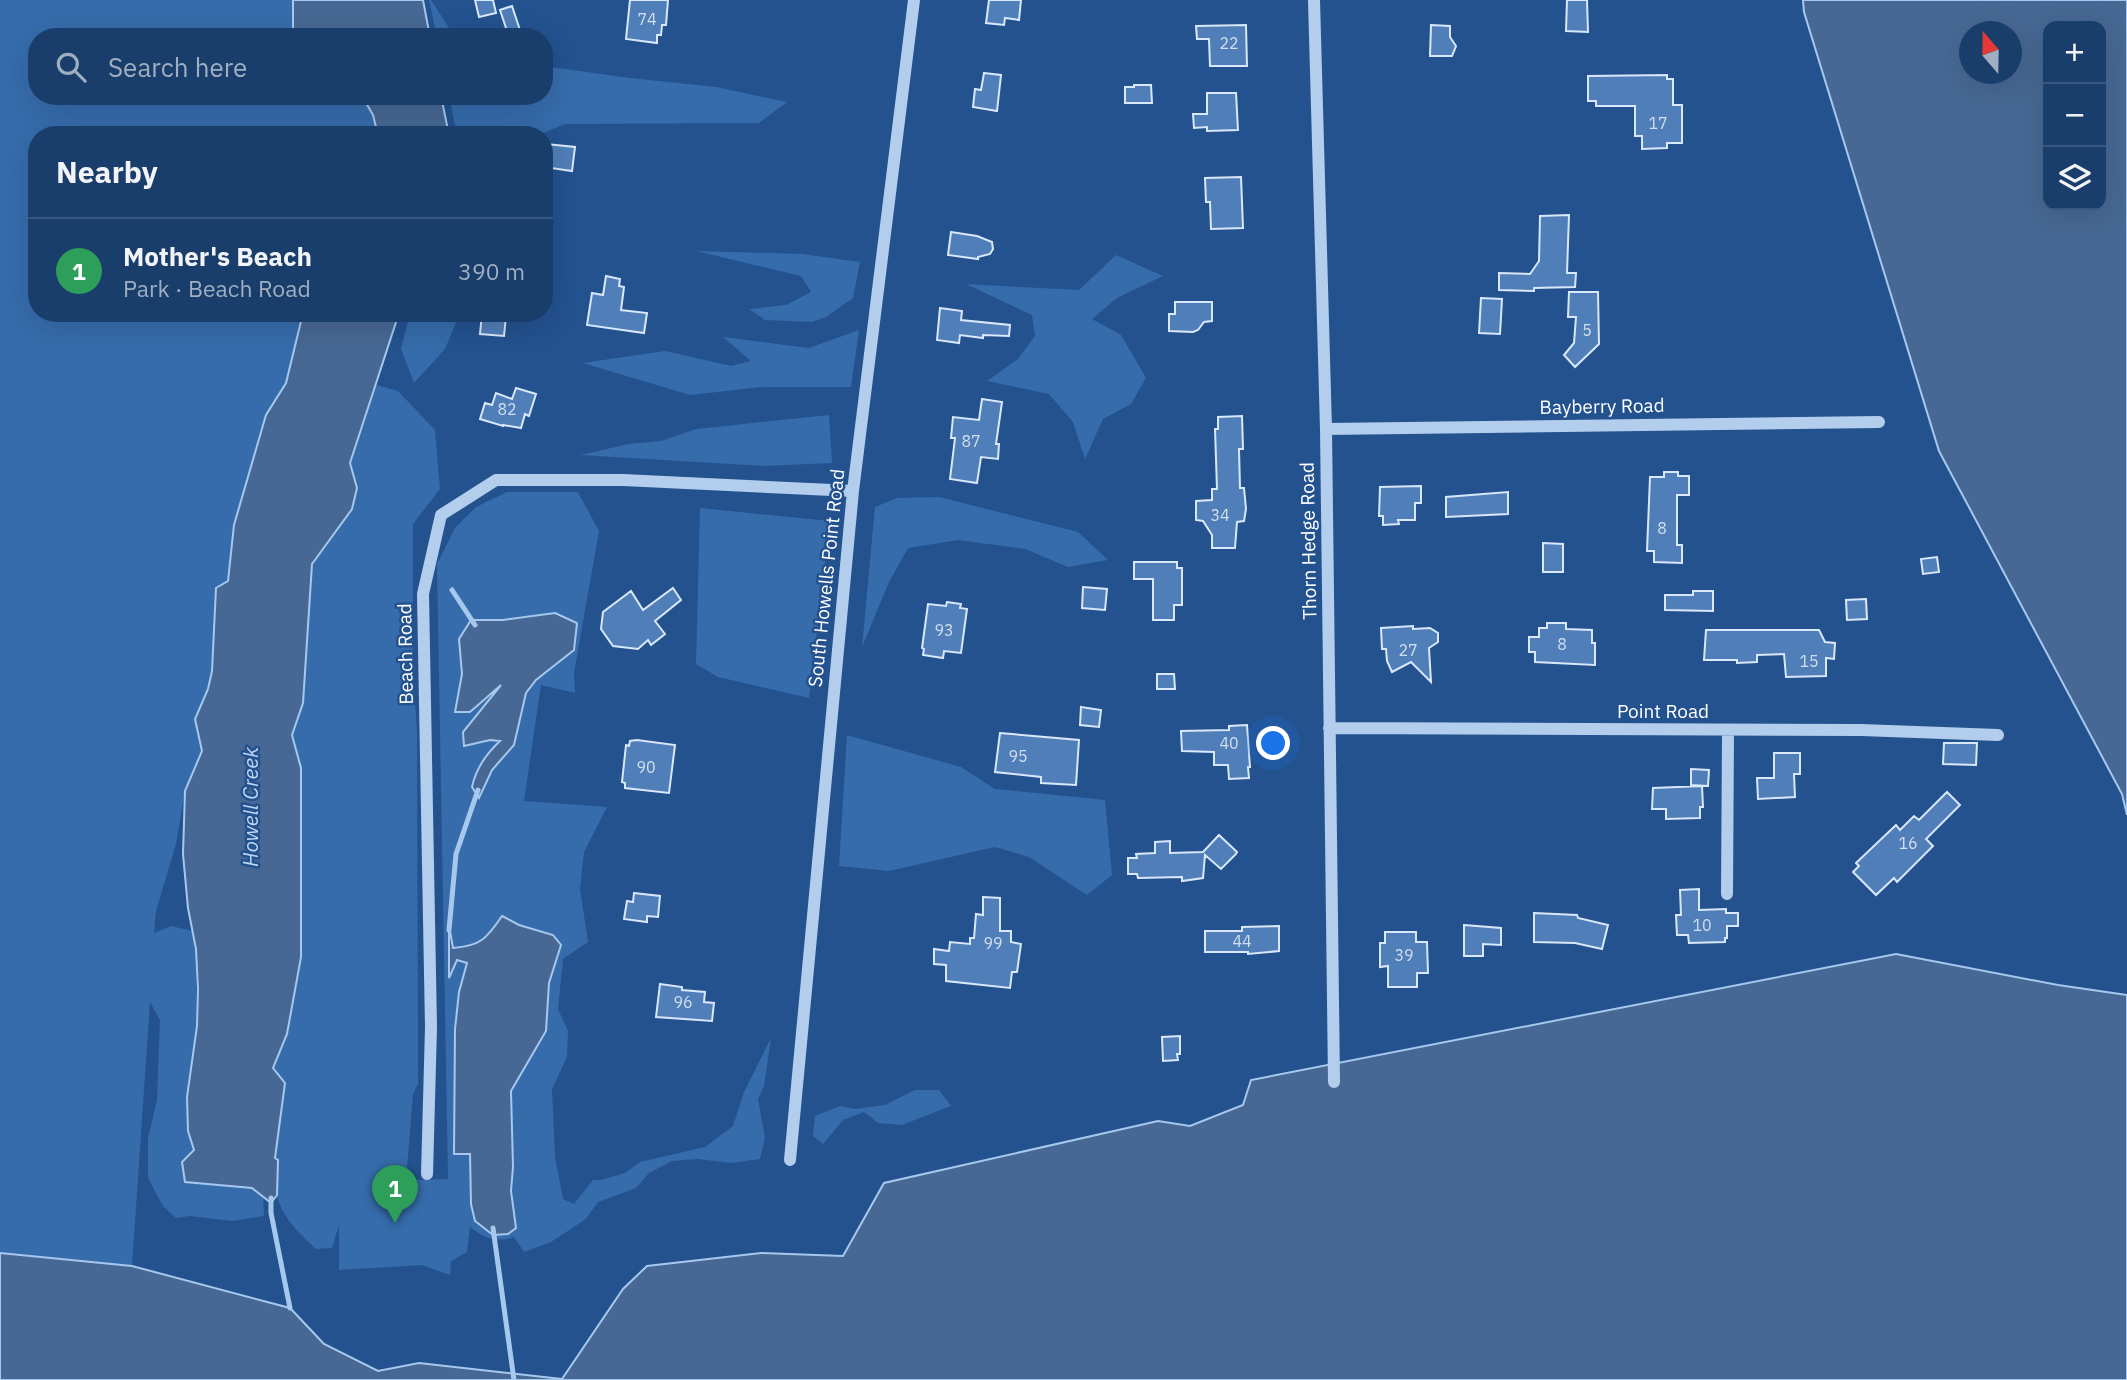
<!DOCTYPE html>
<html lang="en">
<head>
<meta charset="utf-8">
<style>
	body { margin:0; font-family:"IBM Plex Sans",sans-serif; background:#274973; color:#f1f3f6 }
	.controls { position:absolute; right:21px; top:21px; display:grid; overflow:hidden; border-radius:14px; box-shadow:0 7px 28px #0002 }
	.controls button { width:63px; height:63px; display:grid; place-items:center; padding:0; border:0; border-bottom:2px solid #38577e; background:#1a3e6b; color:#f1f3f6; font:35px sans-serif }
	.compass { position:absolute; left:1959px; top:21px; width:63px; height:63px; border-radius:50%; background:#1a3e6b; box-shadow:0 7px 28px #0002; rotate:340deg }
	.you { position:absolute; left:1274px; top:744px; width:24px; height:24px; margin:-18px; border:5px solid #fff; border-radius:50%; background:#1a73e8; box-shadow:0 0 0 10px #1a73e833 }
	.badge { display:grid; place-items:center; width:46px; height:46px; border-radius:50%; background:#90b9f0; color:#fff; font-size:23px; font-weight:700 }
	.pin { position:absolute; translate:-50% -58px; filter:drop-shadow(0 2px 4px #0008) }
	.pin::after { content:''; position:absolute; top:37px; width:24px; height:21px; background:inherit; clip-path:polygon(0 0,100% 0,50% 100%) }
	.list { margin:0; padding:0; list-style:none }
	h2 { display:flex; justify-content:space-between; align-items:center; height:91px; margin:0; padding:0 28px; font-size:30px }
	h2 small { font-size:23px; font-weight:400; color:#9faec1 }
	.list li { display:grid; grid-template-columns:46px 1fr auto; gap:21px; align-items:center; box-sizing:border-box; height:105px; padding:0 28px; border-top:2px solid #38577e }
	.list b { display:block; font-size:26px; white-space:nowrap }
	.list p { margin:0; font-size:23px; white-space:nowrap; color:#9faec1 }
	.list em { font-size:23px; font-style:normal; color:#9faec1 }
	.icon { flex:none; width:38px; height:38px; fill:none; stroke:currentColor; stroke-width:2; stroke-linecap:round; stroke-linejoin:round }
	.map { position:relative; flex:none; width:2127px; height:1380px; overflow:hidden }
	.search { position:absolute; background:#1a3e6b; box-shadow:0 7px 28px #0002; left:28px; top:28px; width:525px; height:77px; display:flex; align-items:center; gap:18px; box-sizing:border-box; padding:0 24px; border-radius:28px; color:#9faec1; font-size:26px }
	.panel { position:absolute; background:#1a3e6b; box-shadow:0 7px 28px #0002; left:28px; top:126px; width:525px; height:196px; border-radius:28px }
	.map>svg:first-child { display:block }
</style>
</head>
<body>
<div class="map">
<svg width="2127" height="1380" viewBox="0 0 2127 1380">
	<rect width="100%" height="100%" fill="#23528f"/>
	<path fill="#366cac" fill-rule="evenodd" d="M0 0H293V37H37V96H362L373 115 378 135H37V313H304L286 383 266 415 234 525 228 581 216 588 214 656 208 689 195 719 202 751 185 791 176 844 156 911 154 933 171 926 193 931 196 949 197 1026 187 1097 188 1131 194 1150 185 1182 252 1188 263 1196 264 1216 233 1221 190 1216 176 1218 163 1206 148 1178V1138L157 1100 160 1020 150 1002 132 1266 0 1253Z
		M429 0H431L455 37H437Z
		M544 66 630 78 716 87 787 102 759 123 565 124 538 135H457L449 96H544Z
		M696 251 802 254 860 262 853 298 826 317 812 322 765 320 749 309 786 305 811 292 801 276Z
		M1116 255 1163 276 1117 298 1092 319 1121 335 1146 378 1131 404 1103 419 1085 459 1073 422 1049 394 987 381 1018 359 1035 336 1032 315 966 284 1079 290Z
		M410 313H460L445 349 414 383 401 349Z
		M859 330 851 387H762L690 395 583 363 665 351 731 366 751 361 723 337 809 348Z
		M376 385 398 391 435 430 440 489 413 524V671L417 732 418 1084 413 1094 406 1180 448 1179 437 564 455 528 476 507 507 492H578L599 531 574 673 575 693 541 685 524 801 607 807 584 852 580 889 588 942 563 959 558 1009 568 1031 567 1057 552 1089 555 1157 563 1199 574 1204 593 1180H601L625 1173 640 1162 705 1147 733 1126 744 1092 771 1038 764 1086 758 1099 765 1138 760 1159 731 1163 698 1159 672 1161 649 1173 636 1188 598 1202 586 1219 551 1242 524 1252 514 1237C497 1243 484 1238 470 1227L467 1252 451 1261 450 1275 422 1265 339 1270V1225L332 1248 316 1249C299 1233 280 1216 276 1191 275 1179 278 1170 275 1158L285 1083 273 1068 287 1034 301 957V768L292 735 312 564 352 509 357 488 350 464ZM471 620H503L574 650 536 680 526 693 514 745 492 770 479 797 501 741 490 740 464 746 463 732 505 680 456 712 462 674 459 639ZM503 916 519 925 553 935 561 945 549 983 546 1031 511 1091 513 1167 511 1191 516 1228 472 1166 470 1153H454L455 1029 459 992 467 962 457 960 449 976V930L453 948C481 946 487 939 503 916Z
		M829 415 832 463 763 466 580 455 629 444 661 441 696 429Z
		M939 497 1078 532 1108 560 1068 567 1025 549 958 540 908 548 889 582 862 647 875 507 897 498Z
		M700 508 830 521 809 698 718 677 696 664Z
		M847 735 961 767 995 789 1105 800 1112 875 1087 895 1029 857 995 847 889 871 839 866Z
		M915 1090H939L951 1106 902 1125 878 1123 864 1112 843 1120 823 1144 813 1136 815 1116 840 1106 855 1109 885 1105Z"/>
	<path fill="#476894" stroke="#a7c8ed" stroke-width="2" fill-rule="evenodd" d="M293 0H423L430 37H293Z
		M1803 0H2127V815L2122 794 1939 451 1804 12ZM2101 26V205H2048V26ZM1969 32H2011V74H1969Z
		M362 96H441L449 135H378L373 115Z
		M303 313H399L350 463 357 488 352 509 312 564 303 703 292 735 301 768V957L287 1034 273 1068 285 1083 275 1158 278 1160 277 1195 271 1203 252 1188 185 1182 182 1162 194 1150 188 1131 187 1097 197 1026 198 989 196 949 188 908 183 854 185 791 202 751 195 719 208 689 212 671 216 588 228 581 234 525 266 415 286 383Z
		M555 613 577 623 574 650 536 680 526 693 514 745 492 770 479 798 472 787C476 768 486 754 500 741L490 740 464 746 463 732 501 685 470 712H455L462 674 459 639 471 620H503Z
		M502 916 519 925 553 935 561 945 549 983 546 1031 511 1091 513 1167 511 1191 516 1228 508 1234 493 1235 475 1221 471 1204 470 1154H454L455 1029 459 992 467 963 457 960 449 978V925L453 948C481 946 487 938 502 916Z
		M1896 954 2058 985 2127 995V1380H0V1253L132 1266 290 1308 324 1344 378 1371 419 1363 562 1379 623 1289 647 1266 761 1253 843 1256 884 1183 1158 1121 1190 1126 1243 1105 1251 1080Z"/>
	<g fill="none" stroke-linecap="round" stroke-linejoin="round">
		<path stroke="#a7c8ed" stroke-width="5" d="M452 590 475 625
			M449 930 456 854 478 790
			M271 1198V1213L290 1308
			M493 1228 514 1380"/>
	</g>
	<path fill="#507eb8" stroke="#d8e7f9" stroke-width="2" d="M475 0H493L496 13 479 17Z
		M630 0H668L666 25H662L661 35H657V43L626 39Z
		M989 0H1021L1019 20 1005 18 1004 25 986 23Z
		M1567 0H1587L1588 32 1566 31Z
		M512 6 520 30 508 34 500 10Z
		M1246 25 1247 66H1210L1209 39H1197L1196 26Z
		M1431 25 1450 26V37L1456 46 1452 56H1430Z
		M984 73 1001 75 997 111 973 107 975 89 981 90Z
		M1667 75V79H1673V105H1682V143H1667V148L1642 149V136H1635V106H1596V101H1588V76Z
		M1134 85H1151L1152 103H1125V87H1134Z
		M1207 93H1236L1238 130 1207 131V127L1194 128 1193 114H1207Z
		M546 144 575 147 572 171 544 167Z
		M1241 177 1243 228 1211 229 1210 202H1206L1205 178Z
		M1569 215 1567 273H1576L1575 287 1534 288V291L1499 290V273L1530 274 1539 261 1540 216Z
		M951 232 977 236 992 242 993 249 990 254 978 257V259L948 255Z
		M606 276 620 279 619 286 624 287 621 310 647 313 644 333 587 325 592 293 603 295Z
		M1569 292H1598L1599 344 1575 367 1564 355 1574 343 1576 317H1568Z
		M1481 298 1502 299 1500 334 1479 333Z
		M1175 302H1212V321L1204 322 1198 330 1193 332 1169 331V314H1175Z
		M940 308 962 311 961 320 1010 325 1009 336 983 335V338L960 335 959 343 937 340Z
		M482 313 506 316 504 336 480 334Z
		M516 388 536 394 529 416 525 414 521 428 503 425V426L480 419 485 403 492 405 496 393 512 399Z
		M982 399 1002 402 996 444H999L998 459 981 457 977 483 950 479 955 438H951L953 417 979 420Z
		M1242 416 1243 449H1239L1240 488H1244L1246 509 1244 521 1237 522 1235 548H1212V535L1203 521 1196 520V501L1212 500V489H1217L1215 429H1218V417Z
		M1664 472H1678V476H1689V495H1677V545H1682V563L1654 562V551H1647L1650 477H1664Z
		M1421 486V503H1415V520H1398L1399 524 1383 525V516H1379L1380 487Z
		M1508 492V514L1446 517V497Z
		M1543 543 1563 544V572H1543Z
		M1937 557 1939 572 1923 574 1921 559Z
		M1134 562H1177V568H1182V605H1174V620H1153V579H1134Z
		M1083 587 1107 589 1105 610 1082 608Z
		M673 588 681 600 655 621 665 634 651 645 648 640 638 649 613 646 601 629 603 612 631 591 643 610Z
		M1693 591H1713V611L1665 610V595H1693Z
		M1866 599 1867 619 1847 620 1846 600Z
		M947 602 961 604 960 608 967 609 961 653 944 651 943 658 923 655 924 649 922 648 928 604 946 606Z
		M1547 623H1566V629L1592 630V643H1595V665L1535 662V652H1529V637H1539V628H1547Z
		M1413 626V629L1430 628 1438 633V642L1429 648 1431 682 1411 662 1392 672 1387 661 1386 649H1382L1381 628Z
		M1706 630H1819L1825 642 1835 643 1834 659 1826 658V676L1786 677 1784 654 1757 655V662L1737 663V660H1704Z
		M1157 674H1174L1175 689H1157Z
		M1081 707 1101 710 1099 727 1080 725Z
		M1247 725 1250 767H1248L1249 778 1229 779 1228 765H1214V752L1182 751 1181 731 1229 730V726Z
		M1000 733 1079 740 1076 785 1041 783V777L995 772Z
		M637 740 675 745 669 793 625 788V783L622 782 626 745 629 746 630 741Z
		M1944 743H1977L1976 765 1943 764Z
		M1774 753H1800V774H1794L1795 797 1758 799 1757 778H1774Z
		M1691 769 1709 770 1708 786 1691 785Z
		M1702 786 1703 807H1700V818L1666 819V809H1652L1653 788Z
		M1947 792 1960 805 1926 839 1933 846 1897 882 1894 878 1876 895 1853 872 1859 866 1856 863 1896 825 1900 830 1914 816 1919 820Z
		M1219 835 1237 852 1236 854 1221 869 1205 855 1203 878 1182 881V877L1138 878 1137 874H1128V858H1137L1136 854 1155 853V842L1170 841V853L1203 852Z
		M1699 889V910L1726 909V913H1738V926H1727V938H1725V942L1689 943 1688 935H1677L1676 915H1681L1680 890Z
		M634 893 660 896 658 917 647 916V922L624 919 627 901 633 902Z
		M983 897 1000 898V931H1011V942L1021 944 1017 972H1012L1010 988 946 981V965L934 964V949L949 951 950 942 970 944V938H974L976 914 983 915Z
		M1534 913 1577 915 1578 918 1608 925 1602 949 1575 943 1534 942Z
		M1464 925 1501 928V945L1483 944V956H1464Z
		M1279 926V951L1248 954V952H1205V931H1242V927Z
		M1385 932H1416V942H1427L1428 973H1417V987H1388V966L1380 967V943H1385Z
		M660 984 682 987V990L705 992 704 1002 714 1003 712 1021 656 1017Z
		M1180 1036V1054H1177L1178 1060 1163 1061 1162 1037Z"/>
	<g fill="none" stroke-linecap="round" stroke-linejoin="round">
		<path stroke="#b3cdec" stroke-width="12" d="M1314 0 1326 429 1334 1082
			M1326 429 1879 422
			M1329 728 1861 730 1998 735
			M1727 894 1728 731
			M790 1160 853 491 914 0
			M427 1174 431 1027 423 594 441 515 496 480H623L853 491"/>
	</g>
	<g text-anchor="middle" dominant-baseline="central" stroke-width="5" stroke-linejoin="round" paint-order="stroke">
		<g font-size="16" fill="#d3dfed">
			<text x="647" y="19">74</text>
			<text x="1229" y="43">22</text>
			<text x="1658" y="123">17</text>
			<text x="1587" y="330">5</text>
			<text x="507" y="409">82</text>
			<text x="971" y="441">87</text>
			<text x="1220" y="515">34</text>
			<text x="1662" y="528">8</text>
			<text x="944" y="630">93</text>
			<text x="1562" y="644">8</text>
			<text x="1408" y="650">27</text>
			<text x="1809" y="661">15</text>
			<text x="1229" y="743">40</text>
			<text x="1018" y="756">95</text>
			<text x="646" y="767">90</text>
			<text x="1908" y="843">16</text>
			<text x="1702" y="925">10</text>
			<text x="1242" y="941">44</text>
			<text x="993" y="943">99</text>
			<text x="1404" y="955">39</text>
			<text x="683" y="1002">96</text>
		</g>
		<g font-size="19" fill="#fff" stroke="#23528f">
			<text transform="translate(1602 406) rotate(-1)">Bayberry Road</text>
			<text transform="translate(1308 541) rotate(-91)">Thorn Hedge Road</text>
			<text transform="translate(826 578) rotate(-84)">South Howells Point Road</text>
			<text transform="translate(405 654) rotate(-91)">Beach Road</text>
			<text x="1663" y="711">Point Road</text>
		</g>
		<g font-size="21" font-style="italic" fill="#bfd7f3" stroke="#23528f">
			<text transform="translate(250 807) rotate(-90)">Howell Creek</text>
		</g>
	</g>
</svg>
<div class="controls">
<button>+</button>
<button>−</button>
<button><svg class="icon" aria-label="layers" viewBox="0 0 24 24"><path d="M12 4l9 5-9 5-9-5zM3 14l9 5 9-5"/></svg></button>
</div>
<svg class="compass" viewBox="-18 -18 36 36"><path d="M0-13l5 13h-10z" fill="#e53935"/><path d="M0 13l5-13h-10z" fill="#9faec1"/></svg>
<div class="you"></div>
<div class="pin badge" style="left:395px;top:1223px;background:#2e9e5b">1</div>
<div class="search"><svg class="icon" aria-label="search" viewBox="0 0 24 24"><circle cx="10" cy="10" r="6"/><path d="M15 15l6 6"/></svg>Search here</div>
<section class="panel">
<h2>Nearby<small></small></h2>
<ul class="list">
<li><span class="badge" style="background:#2e9e5b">1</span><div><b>Mother's Beach</b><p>Park · Beach Road</p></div><em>390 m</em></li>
</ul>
</section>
</div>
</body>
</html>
